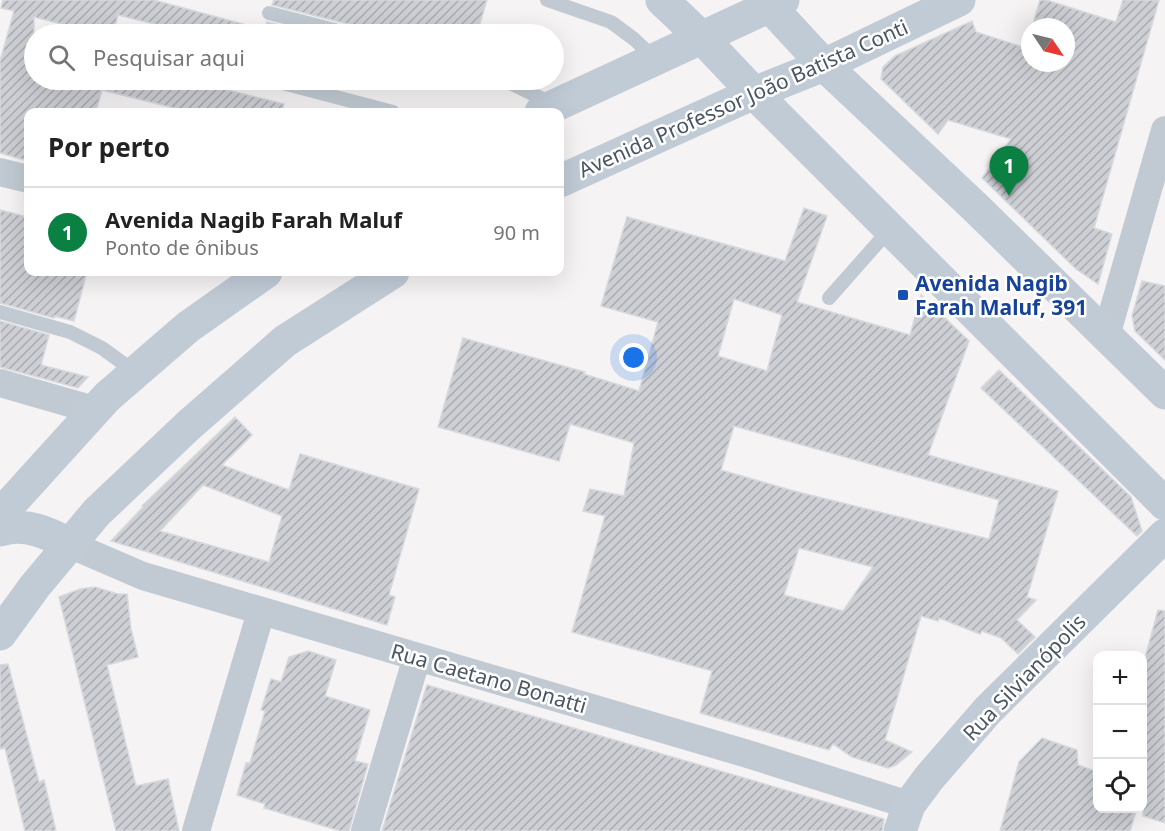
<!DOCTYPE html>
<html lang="pt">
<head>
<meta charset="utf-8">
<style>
	body { margin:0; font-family:"Noto Sans",sans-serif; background:#f2f2f2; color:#222 }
	.controls { position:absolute; right:18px; bottom:18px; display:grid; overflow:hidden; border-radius:12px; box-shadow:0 6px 24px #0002 }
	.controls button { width:54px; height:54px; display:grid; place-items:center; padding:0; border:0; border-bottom:2px solid #e0e0e0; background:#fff; color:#222; font:30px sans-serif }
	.compass { position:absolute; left:1021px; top:18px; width:54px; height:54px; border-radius:50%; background:#fff; box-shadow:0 6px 24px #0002; rotate:125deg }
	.you { position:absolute; left:634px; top:358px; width:21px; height:21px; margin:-15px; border:4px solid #fff; border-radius:50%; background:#1a73e8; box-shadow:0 0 0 9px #1a73e833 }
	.badge { display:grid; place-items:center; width:39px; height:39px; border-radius:50%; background:#0b8043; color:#fff; font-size:20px; font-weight:700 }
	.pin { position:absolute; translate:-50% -50px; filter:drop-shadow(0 2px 3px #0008) }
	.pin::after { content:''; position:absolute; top:32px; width:21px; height:18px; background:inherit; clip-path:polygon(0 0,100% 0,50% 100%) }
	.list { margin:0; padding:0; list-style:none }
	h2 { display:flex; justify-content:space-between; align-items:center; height:78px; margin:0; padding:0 24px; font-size:26px }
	h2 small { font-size:20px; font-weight:400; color:#767676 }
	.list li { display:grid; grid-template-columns:39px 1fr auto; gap:18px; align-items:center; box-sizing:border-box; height:90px; padding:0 24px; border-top:2px solid #e0e0e0 }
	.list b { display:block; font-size:22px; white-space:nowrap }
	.list p { margin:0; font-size:20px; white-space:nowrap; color:#767676 }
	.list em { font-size:20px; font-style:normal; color:#767676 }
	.icon { flex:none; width:33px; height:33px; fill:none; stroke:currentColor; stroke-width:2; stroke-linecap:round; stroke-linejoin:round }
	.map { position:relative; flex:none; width:1165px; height:831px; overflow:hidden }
	.search { position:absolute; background:#fff; box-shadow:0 6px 24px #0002; left:24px; top:24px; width:540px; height:66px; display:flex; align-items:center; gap:15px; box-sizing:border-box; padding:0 21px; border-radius:33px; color:#767676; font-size:22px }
	.panel { position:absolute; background:#fff; box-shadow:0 6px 24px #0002; left:24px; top:108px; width:540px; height:168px; border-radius:12px }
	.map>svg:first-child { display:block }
</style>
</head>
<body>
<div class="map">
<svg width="1165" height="831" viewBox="0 0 1165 831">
	<defs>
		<pattern id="building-hatch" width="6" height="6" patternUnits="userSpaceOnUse" patternTransform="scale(1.5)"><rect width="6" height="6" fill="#cdcfd5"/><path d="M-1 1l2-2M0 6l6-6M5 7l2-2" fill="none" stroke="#a8abb0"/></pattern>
	</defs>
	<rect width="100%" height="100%" fill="#f5f3f3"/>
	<path fill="url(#building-hatch)" stroke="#d7d9de" stroke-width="1.5" fill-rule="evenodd" d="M3 0H154L254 27 253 34H194L118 15 113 34H101L34 17V80H188L284 104 282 112H190L102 90 96 112H28V161L0 153V61L14 11 1 8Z
		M274 0H487L477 34H359L357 28 352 25 272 5Z
		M1040 0H1046L1116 22 1123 0H1159L1094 228 1112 234 1098 284 1076 269 982 178 1011 139 948 120 938 134 881 79 883 67 895 56 972 21 976 32 1026 48 1030 33V63H1066V27H1032Z
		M267 22 316 34H264Z
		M804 208 827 216 797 302 910 335 921 295 969 341 928 455 1058 491 1027 597 1036 600 1017 620 1035 637 1018 654 1001 638 982 631 980 634 939 618 938 621 921 616 885 740 912 752 896 765 888 768 852 757 833 744 829 750 700 713 712 671 572 632 605 516 583 511 590 489 624 496 634 443 570 424 559 461 438 427 463 338 585 372 584 374 639 391 658 322 601 306 627 217 785 261ZM734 299 782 315 767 371 718 356ZM734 426 999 500 989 539 794 491 721 470ZM799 548 873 567 843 611 784 595Z
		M0 210 28 217V272H87L74 321 54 316V318L0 303Z
		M1142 281 1165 286V360L1135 331 1132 316Z
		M0 321 49 335 41 365 88 377 78 388 0 367Z
		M999 370 1131 497 1142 531 1137 536 981 388Z
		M235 417 252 435 222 465 289 490 300 454 419 489 389 595 395 597 387 625 111 541 143 507 142 506ZM203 485 282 516 269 562 160 531Z
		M95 587 118 594H127L131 629 138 657 107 665 136 786 168 779 179 831H116L59 597 80 589Z
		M1158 610 1165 611V823L1143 816V665Z
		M308 651 336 660 325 696 370 710 355 761 368 764 349 831H340L271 810 264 808 265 804 237 795 246 763H250L265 711 261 710 271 679 281 682 289 657Z
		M8 664 39 782 44 780 56 831H25L5 748 0 749V665Z
		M427 685 884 819 882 831H382Z
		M1042 738 1077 750 1078 765 1098 772V808H1137L1130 831H1000L1019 762Z"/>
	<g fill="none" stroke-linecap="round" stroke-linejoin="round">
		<path stroke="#c1cad2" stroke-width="14" d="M547 0 611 22 634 39 654 58
			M269 13 350 34
			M271 80 393 112
			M504 80 551 103
			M829 298 890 229
			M0 312 70 332 102 348 135 372"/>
		<path stroke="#c1cad2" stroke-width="28" d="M0 172 28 179
			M1106 336 1165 130
			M0 383 94 410
			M71 545 143 576 751 755 909 805
			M196 831 261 612
			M365 831 417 657"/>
		<path stroke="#c1cbd6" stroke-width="33" d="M662 0 702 38 754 93 1165 504
			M764 0 824 65 975 207 1165 393
			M541 112 783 0
			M560 181 754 93 824 65 959 0
			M0 515 107 397 188 327 266 272
			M0 530C26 522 48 533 71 545
			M0 634 35 586 97 512 189 425 285 341 393 272
			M900 831 909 805 929 778 988 710 1165 535"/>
	</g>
	<rect fill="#1a4fb4" stroke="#fff" stroke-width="2" x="897" y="289" width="12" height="12" rx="3"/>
	<g text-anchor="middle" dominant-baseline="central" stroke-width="5" stroke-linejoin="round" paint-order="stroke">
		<g font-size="21" fill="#4a5661" stroke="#fff">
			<text transform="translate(743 98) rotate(-24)">Avenida Professor João Batista Conti</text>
			<text transform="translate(1024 677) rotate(-46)">Rua Silvianópolis</text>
			<text transform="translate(489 678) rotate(16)">Rua Caetano Bonatti</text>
		</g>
		<g font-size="21" font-weight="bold" fill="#164399" stroke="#fff" text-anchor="start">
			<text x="915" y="283">Avenida Nagib<tspan x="915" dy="24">Farah Maluf, 391</tspan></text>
		</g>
	</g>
</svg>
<div class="controls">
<button>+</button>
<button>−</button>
<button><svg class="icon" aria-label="locate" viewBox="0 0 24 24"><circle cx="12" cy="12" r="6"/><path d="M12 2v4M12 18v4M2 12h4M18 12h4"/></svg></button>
</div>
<svg class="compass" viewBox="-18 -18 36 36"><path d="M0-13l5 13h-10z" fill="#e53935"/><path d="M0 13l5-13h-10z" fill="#767676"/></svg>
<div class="you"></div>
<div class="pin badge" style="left:1009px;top:196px">1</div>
<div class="search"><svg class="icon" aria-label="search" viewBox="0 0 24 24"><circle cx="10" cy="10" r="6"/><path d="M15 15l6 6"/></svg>Pesquisar aqui</div>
<section class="panel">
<h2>Por perto<small></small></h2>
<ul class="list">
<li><span class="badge">1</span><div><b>Avenida Nagib Farah Maluf</b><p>Ponto de ônibus</p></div><em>90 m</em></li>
</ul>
</section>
</div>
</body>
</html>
